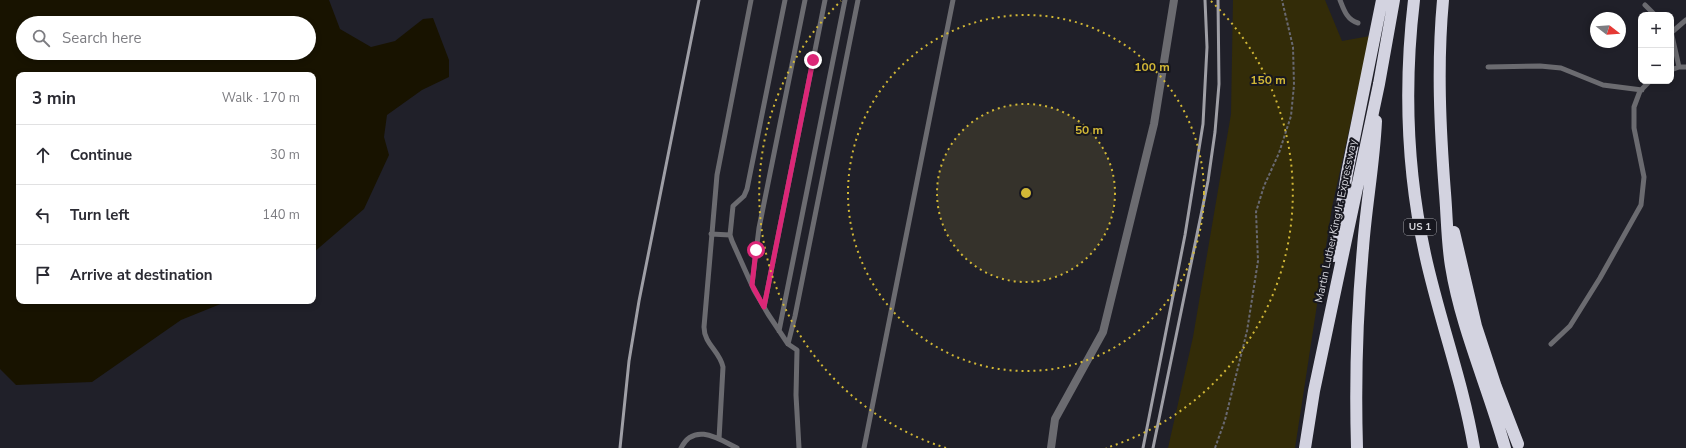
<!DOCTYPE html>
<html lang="en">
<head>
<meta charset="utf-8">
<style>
	body { margin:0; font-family:"Nunito Sans",sans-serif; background:#f7f7f7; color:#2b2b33 }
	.controls { position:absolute; right:12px; top:12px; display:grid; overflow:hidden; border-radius:8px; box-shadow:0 2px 6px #0003 }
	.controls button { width:36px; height:36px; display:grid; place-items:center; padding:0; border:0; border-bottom:1px solid #e1e1e2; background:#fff; color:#2b2b33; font:20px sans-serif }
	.compass { position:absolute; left:1590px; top:12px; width:36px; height:36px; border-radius:50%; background:#fff; box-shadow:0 2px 6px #0003; rotate:107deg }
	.stop { position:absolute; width:12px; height:12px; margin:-9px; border:3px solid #db2777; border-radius:50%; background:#fff }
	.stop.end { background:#db2777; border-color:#fff; box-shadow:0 1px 4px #0008 }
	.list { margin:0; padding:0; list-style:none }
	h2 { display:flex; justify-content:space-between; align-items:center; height:52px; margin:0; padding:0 16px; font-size:17px }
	h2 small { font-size:13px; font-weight:400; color:#7c7c81 }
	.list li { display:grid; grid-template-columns:26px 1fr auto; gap:12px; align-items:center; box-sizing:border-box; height:60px; padding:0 16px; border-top:1px solid #e1e1e2 }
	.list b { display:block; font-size:15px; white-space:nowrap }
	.list em { font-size:13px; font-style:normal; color:#7c7c81 }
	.icon { flex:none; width:22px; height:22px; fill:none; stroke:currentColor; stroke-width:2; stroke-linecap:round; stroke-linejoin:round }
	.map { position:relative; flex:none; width:1686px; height:448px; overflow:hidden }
	.search { position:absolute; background:#fff; box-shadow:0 2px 6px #0003; left:16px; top:16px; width:300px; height:44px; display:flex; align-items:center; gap:10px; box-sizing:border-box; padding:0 14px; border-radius:22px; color:#7c7c81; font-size:15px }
	.panel { position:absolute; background:#fff; box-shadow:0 2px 6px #0003; left:16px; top:72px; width:300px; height:232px; border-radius:8px }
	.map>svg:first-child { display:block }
</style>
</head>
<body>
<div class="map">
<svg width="1686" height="448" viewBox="0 0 1686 448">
	<rect width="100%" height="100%" fill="#202029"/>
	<path fill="#332c08" d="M1233 0H1325L1342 41 1370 36 1332 207 1295 448H1168L1193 337 1231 114Z"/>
	<path fill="#181300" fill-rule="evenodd" d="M0 0H329L340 29 371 47 395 41 423 19 433 18 449 60V77L422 90 387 115 384 137 389 155 364 209 313 253V75H19V301H228L181 320 92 382 16 385 0 369ZM23 23H309V53H23Z"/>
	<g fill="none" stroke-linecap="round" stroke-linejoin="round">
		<path stroke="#696971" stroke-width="2" stroke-dasharray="3 2" stroke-linecap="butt" d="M1215 448 1225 420 1247 331 1258 261 1256 212 1264 186 1279 153 1291 116 1294 85 1293 47 1282 0"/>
		<path stroke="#6b6b70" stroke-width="5" d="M785 0 747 189 744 196 733 206 730 235 732 241 754 290 768 314 788 344 797 350 796 395 799 448
			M1340 0C1344 10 1347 20 1358 23
			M1645 5 1655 15
			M1671 31 1679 67
			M1672 32 1686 20
			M1488 67 1540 66 1561 68 1603 85 1642 90
			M1671 70 1679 67H1686
			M711 234 730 235
			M752 284 759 228 805 0
			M764 307 825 0
			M779 331 845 0
			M788 344 795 316 858 0
			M1551 344 1570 326 1600 278 1641 205 1644 177 1634 128V107L1640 91 1650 81
			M719 439 723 367C720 351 704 344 704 327L717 175 751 0
			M681 448C694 422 719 439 737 448
			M864 448 953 0"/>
		<path stroke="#6b6b70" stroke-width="8" d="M1051 448 1055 419 1103 332 1154 124 1174 0"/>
		<path stroke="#d3d3e0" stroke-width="12" d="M1414 0C1404 84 1407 171 1425 254 1439 319 1463 382 1474 448
			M1443 0C1437 65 1440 128 1445 193 1447 217 1447 242 1451 266 1461 328 1488 387 1505 448
			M1454 232 1476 326 1496 387 1518 444
			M1334 256 1347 173 1382 0
			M1305 448 1314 391 1379 84 1394 0
			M1357 448C1355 381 1357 314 1363 248 1366 206 1374 164 1376 121"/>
		<path stroke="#9f9fa6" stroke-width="3" d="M620 448 629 361 639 301 699 0
			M1143 448 1185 235 1203 124 1207 47 1205 0
			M1153 448 1208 181 1215 132 1219 84 1218 0"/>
	</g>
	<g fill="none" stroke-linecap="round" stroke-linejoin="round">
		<path stroke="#db2777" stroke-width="5" d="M756 250 752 285 764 307 813 60"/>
	</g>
	<circle cx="1026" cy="193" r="89" fill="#d1b736" fill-opacity=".12"/>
	<g fill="none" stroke="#d1b736" stroke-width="2" stroke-dasharray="2 4">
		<circle cx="1026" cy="193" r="89"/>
		<circle cx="1026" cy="193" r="178"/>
		<path d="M946 448A267 267 0 0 1 841 1M1211 1A267 267 0 0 1 1106 448"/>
	</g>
	<g text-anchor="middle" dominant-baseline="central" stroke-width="4" stroke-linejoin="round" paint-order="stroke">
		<rect fill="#17171f" stroke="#9f9fa5" stroke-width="1" x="1404" y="219" width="32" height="16" rx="3"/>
		<g font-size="10" font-weight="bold" fill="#d9d9df">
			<text x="1420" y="227">US 1</text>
		</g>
		<g font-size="11" fill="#d9d9df" stroke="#17171f">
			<text transform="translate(1336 221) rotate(-78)">Martin Luther King Jr. Expressway</text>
		</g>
	</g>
	<circle cx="1026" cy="193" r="6" fill="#d1b736" stroke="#17171f" stroke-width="2"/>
	<g font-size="12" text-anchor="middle" font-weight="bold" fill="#d1b736" stroke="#17171f" stroke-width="4" stroke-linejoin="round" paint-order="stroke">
		<text x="1152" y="71">100 m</text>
		<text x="1268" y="84">150 m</text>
		<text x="1089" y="134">50 m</text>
	</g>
</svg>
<div class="controls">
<button>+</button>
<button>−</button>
</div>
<svg class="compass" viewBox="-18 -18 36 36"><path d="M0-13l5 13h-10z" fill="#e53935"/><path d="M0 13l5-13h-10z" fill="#7c7c81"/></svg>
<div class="stop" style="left:756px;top:250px"></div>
<div class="stop end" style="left:813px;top:60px"></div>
<div class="search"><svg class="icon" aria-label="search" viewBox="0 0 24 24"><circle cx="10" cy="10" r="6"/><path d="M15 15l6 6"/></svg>Search here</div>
<section class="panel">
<h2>3 min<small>Walk · 170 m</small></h2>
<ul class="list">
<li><svg class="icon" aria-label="ahead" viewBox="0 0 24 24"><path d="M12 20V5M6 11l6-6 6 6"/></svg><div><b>Continue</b></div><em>30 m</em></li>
<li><svg class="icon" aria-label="left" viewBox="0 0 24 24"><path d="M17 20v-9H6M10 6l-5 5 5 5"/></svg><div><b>Turn left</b></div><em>140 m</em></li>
<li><svg class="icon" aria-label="arrive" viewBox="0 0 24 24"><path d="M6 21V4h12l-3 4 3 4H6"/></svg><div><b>Arrive at destination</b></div></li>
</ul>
</section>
</div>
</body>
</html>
